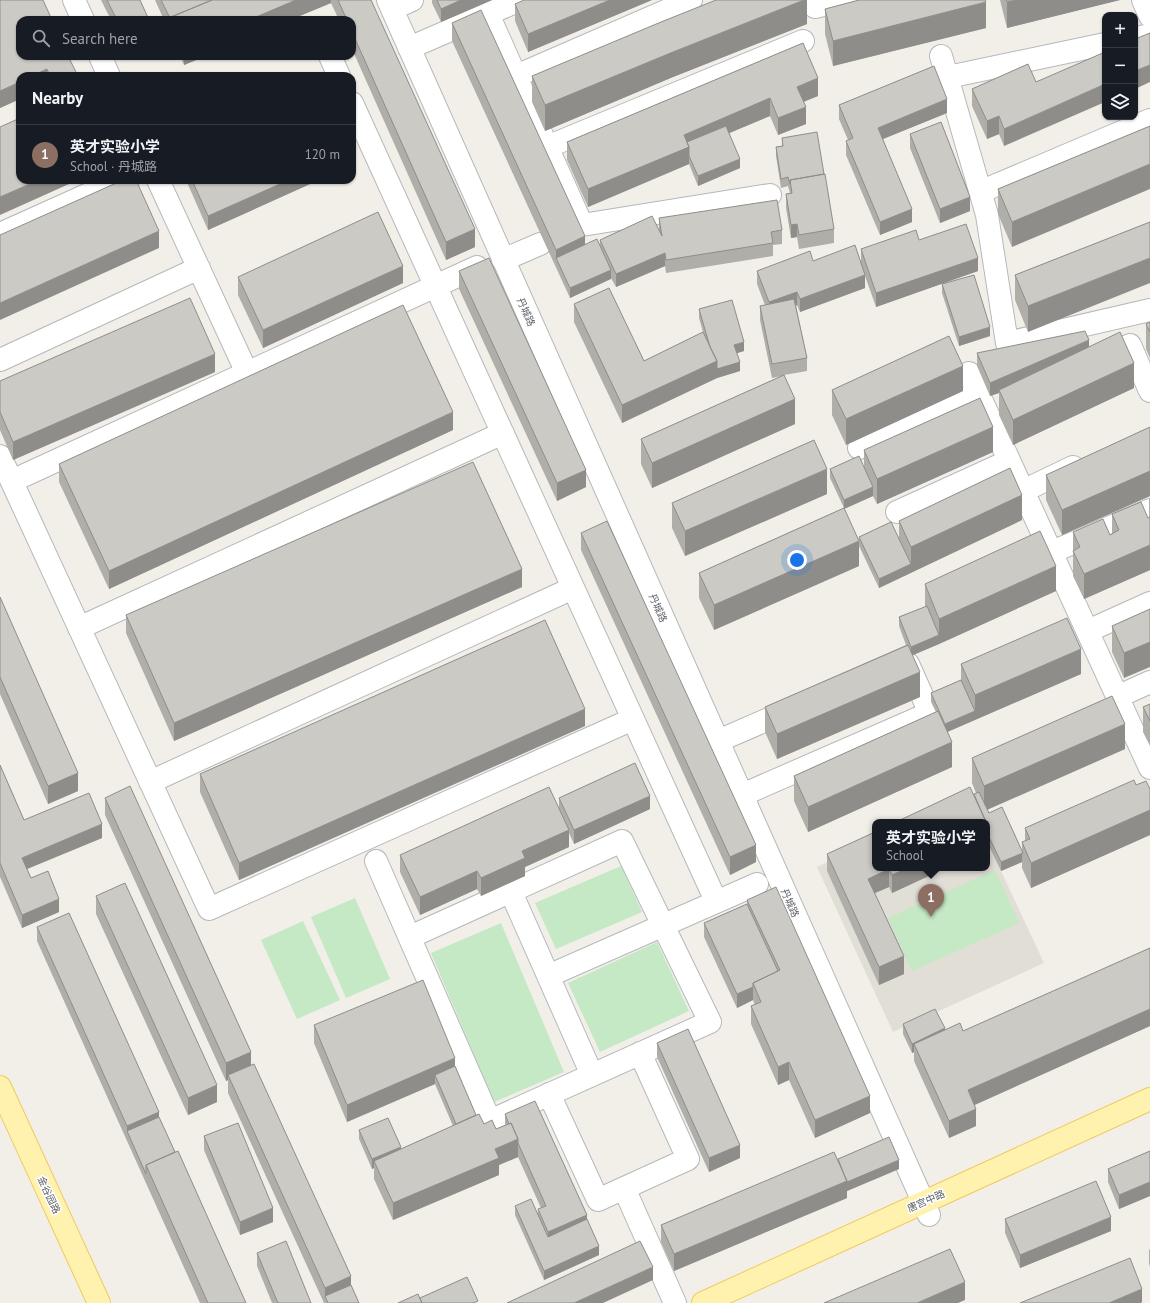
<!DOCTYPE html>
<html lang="en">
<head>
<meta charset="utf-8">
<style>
	body { margin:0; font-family:"PT Sans","Noto Sans SC",sans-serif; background:#242831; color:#f1f3f6 }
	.controls { position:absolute; right:12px; top:12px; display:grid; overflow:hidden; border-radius:8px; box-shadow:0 1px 3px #0004 }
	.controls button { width:36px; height:36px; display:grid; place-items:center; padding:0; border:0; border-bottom:1px solid #363941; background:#171b24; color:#f1f3f6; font:20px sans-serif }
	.you { position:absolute; left:797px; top:560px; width:14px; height:14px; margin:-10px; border:3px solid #fff; border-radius:50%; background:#1a73e8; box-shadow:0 0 0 6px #1a73e833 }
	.badge { display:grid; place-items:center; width:26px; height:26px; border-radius:50%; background:#ea4335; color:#fff; font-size:13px; font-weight:700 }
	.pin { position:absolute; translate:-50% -33px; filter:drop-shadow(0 1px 2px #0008) }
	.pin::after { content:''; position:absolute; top:21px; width:14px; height:12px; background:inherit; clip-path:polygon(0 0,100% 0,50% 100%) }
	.popup { position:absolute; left:872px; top:819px; width:118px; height:52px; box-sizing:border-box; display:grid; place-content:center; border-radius:8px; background:#171b24; filter:drop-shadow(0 1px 3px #0005); font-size:13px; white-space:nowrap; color:#9ea1a6 }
	.popup b { font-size:15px; color:#f1f3f6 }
	.popup::after { content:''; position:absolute; left:50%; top:100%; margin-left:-8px; border:8px solid transparent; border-top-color:#171b24 }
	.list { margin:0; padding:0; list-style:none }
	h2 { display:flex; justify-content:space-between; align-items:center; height:52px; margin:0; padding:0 16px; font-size:17px }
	h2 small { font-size:13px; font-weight:400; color:#9ea1a6 }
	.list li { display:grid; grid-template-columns:26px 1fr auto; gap:12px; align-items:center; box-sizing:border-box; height:60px; padding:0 16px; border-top:1px solid #363941 }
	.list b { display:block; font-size:15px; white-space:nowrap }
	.list p { margin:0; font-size:13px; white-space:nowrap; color:#9ea1a6 }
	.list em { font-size:13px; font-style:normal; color:#9ea1a6 }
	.icon { flex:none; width:22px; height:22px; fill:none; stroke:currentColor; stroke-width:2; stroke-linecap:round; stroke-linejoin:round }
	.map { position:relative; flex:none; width:1150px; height:1303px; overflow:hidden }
	.search { position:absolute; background:#171b24; box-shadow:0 1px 3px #0004; left:16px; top:16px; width:340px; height:44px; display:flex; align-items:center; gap:10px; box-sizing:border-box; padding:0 14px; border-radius:12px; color:#9ea1a6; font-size:15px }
	.panel { position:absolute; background:#171b24; box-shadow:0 1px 3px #0004; left:16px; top:72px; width:340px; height:112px; border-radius:12px }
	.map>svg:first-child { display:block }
</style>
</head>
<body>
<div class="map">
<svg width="1150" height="1303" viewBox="0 0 1150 1303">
	<rect width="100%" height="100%" fill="#f1efe8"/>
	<path fill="#e1ded6" d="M875 840V868H987V841L1044 963 893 1032 817 867Z"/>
	<path fill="#c5e8c5" d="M621 866 642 912 556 949 535 903Z
		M995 870 1019 923 912 971 888 918Z
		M355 898 390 979 346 998 311 917Z
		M303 921 340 1000 297 1019 261 940Z
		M501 923 564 1072 494 1102 431 953Z
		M657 942 689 1011 600 1052 568 983Z"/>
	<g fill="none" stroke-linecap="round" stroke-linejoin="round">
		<g stroke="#b5b8bc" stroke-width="24">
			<path id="minor" d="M74 0 83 20
				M388 0 929 1215
				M1143 0 1150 16
				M815 7 845 0
				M392 9 412 0
				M488 14 582 225 770 195
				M1135 38 1150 35
				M409 48 520 0
				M100 56 109 76
				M330 56 339 76
				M941 56 987 215 1007 343 1150 310
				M516 76 691 0
				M948 77 1105 44
				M352 103 716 901
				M547 147 803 41
				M158 180 247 373
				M980 192 1150 120
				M0 234 120 180
				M503 260 540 244
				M1100 358 1130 345 1150 391
				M0 360 199 268
				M969 373 1150 768
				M859 448 978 393
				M0 456 209 909 633 719
				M12 481 477 267
				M1023 491 1073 467
				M897 512 1009 461
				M1052 552 1150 510
				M79 628 503 433
				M1088 631 1150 603
				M1117 697 1150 682
				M718 741 792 709
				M150 782 573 588
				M742 795 930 713 908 664
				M376 861 490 1121 710 1022 622 841 410 937
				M511 892 592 1075
				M548 976 757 884
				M549 1094 598 1200 688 1159 640 1053
				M624 1188 675 1303"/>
		</g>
		<g stroke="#f2c960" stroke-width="24">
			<path id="major" d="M0 1087 99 1303
				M703 1303 1150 1099"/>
		</g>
		<use href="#minor" stroke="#fff" stroke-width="22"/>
		<use href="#major" stroke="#fff2af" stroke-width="22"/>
	</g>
	<path fill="#afaea9" d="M0 0 77 76H20V99L0 108Z
		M101 0H140L149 20H111Z
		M155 0H371L475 247 446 260 352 49V20H339L331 3 290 20H164Z
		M432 0H492L441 22 432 3Z
		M652 0 528 52 515 21V4Z
		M807 0V24L673 77 545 131 532 102V76Z
		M1000 0H1120L1007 28Z
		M825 9 986 28 833 66 825 34Z
		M452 23 585 245 600 244V240L659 231V218L782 230V244L773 245V256L666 273 665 266 616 287 611 278 570 298 452 41Z
		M803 43 818 96 804 102 806 124 778 135 770 116 729 133 740 168 698 186 689 164 588 207 567 160V142Z
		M180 56H206L184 65Z
		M1028 64 1004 146 999 134 987 139 972 106V89Z
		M839 105 947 113 883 139 912 222 880 235 846 155V141L848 140 839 119Z
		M1150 126 1012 247 998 214V189Z
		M910 134 970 211 940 223 910 148Z
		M782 138 824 174 834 229V243L799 249 797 237 791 238 786 208V194L790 193 788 186 781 188 776 156V147L782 146Z
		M186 180H319L208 230Z
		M1150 222 1028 332 1015 300V275Z
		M919 240 978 271 876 307 865 276V288L800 312 797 305 796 306 807 358V371L784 375 795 424 652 488 641 464V439L782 376 772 378 760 320V306L765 305 757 284V271L813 261 861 262V249Z
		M459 271 586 487 557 501 459 289Z
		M238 277 403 283 263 348 238 295Z
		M942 284 990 336 959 346 942 293Z
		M574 304 644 361 703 332 699 318V309L744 351 737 353 740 371 717 378 622 423 574 322Z
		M1150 322V358L1146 349V324Z
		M1089 347 1134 388 1013 445 999 415V393L990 396 977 366V353Z
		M215 372 13 460 0 430V381Z
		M832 390 963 391 846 445 832 415Z
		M1150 427V496L1062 535 1046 500V475Z
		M453 430 109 589 59 482V464Z
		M864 450 993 452 877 504 873 496 844 509 859 566 714 630 699 598V573L844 508 830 478V469L864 466Z
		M827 494 685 556 672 528V503Z
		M1149 498H1150V570L1084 599 1073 576V532L1110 535 1112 533V514L1148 518 1149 517Z
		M1022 520 879 588 859 546V537H899V521Z
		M581 533 756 862 730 875 581 550Z
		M925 584 1056 591 939 644 912 655 920 697 777 759 765 732V707L906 645 899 626V617L925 607Z
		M522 587 174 741 126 633V615Z
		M0 597 78 791 48 804 0 694Z
		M1150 609 1124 678 1112 652V626Z
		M961 664 1081 674 947 732 952 767 808 832 794 801V776L936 712 931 702V693L961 680Z
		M1150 704V746L1143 732V707Z
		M585 726 239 880 200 792V774Z
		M1125 749 987 810 989 813 1022 852V842L1025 841V828L1136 785 1150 789V835L1031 888 1022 868V862L1001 871 987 842V822L974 794 976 793 972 783V758Z
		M0 765 24 820 102 838 27 869 31 878 59 912 22 928 0 877Z
		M105 798 251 1065 359 1303H324L228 1093V1080L226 1081 105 815Z
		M559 798 650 809 574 844 569 833V847L525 867V876L481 896 477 889 420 915 400 872V855L559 808Z
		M827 854 946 868 892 893 889 887 875 893 904 974 879 985 827 871Z
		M96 896 217 1102 188 1115 96 914Z
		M747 900 870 1113 815 1138 789 1080 778 1085 751 1024V1006L755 1005 753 1000 737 1008 704 937V923L747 904Z
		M37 927 159 1117 175 1152 246 1303H200L37 941Z
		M1150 948V1026L974 1105 976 1126 949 1138 914 1061V1052L912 1053 903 1034V1024L945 1030 963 1031Z
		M314 1025 455 1066 476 1115 484 1124 496 1129 505 1125V1114L587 1219 599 1255 544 1280 515 1215V1206L538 1213V1209L541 1208 518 1157 499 1165V1175L393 1220 374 1179V1168L372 1169 359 1139V1130L401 1149 453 1126 435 1084 347 1122 314 1043Z
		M657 1043 740 1158 709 1172 657 1057Z
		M204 1136 273 1222 240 1235 204 1150Z
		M1150 1151V1196L1119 1209 1108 1182V1169Z
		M838 1159 899 1169 847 1191V1198L674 1271 661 1242V1225Z
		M1005 1219 1111 1231 1020 1268 1005 1233Z
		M1150 1249V1267L1149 1263V1250Z
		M257 1253 311 1303H272L257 1266Z"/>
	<path fill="#8f8d8a" d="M296 0H331V3L290 20H249Z
		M461 0H492L441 22V9Z
		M610 0H652L528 52V34Z
		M804 0H807V24L673 77 545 131V105L673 52Z
		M1017 0H1120L1007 28V2Z
		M986 2V28L833 66V41Z
		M129 56H134L129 59Z
		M184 56H206L184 65Z
		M1150 65V82L1135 89V71Z
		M47 69V76H32Z
		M818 78V96L797 104V87Z
		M20 82V99L0 108V91Z
		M1105 84V102L1004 146V129Z
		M770 98V116L689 150V164L588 207V189L684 135Z
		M947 99V113L878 141V128Z
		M806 107V124L778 135V118Z
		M999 116V134L987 139V121Z
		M740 159V168L698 186V176Z
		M1150 164V189L1012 247V222Z
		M39 180H78L0 215V197Z
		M289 180H319L208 230V216Z
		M970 197V211L940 223V209Z
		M912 209V222L880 235V222Z
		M797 224V237L791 238V225Z
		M475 229V247L446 260V242Z
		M159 231V248L0 320V303Z
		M585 236V254L556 258V250Z
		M665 253V266L616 287V274Z
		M978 258V271L876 307V293Z
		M1150 258V283L1028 332V306Z
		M403 266V283L263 348V330Z
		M611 270V279L570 298V288Z
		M865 275V288L800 312V299Z
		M797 292V305L769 316V302Z
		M990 327V336L959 346V337Z
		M1089 340V354L999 390V393L990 396V383Z
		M744 342V351L734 354V345Z
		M215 354V372L13 460V442Z
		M717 361 740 362V371L717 378 622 423V405Z
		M1134 363V388L1013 445V420Z
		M963 366V391L846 445V419Z
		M795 399V424L652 488V463Z
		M453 412V430L109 589V571Z
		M993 427V452L877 504V479Z
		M827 469V494L685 556V531Z
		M586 470V487L557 501V483Z
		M1150 471V496L1062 535V510Z
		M873 487V496L844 509V500Z
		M1022 495V520L879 588V579L911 564V547Z
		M859 541V566L714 630V605Z
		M1150 545V570L1084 599V574Z
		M1056 566V591L939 644 911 656V647L939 635V619Z
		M522 569V587L174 741V723Z
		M1150 642V667L1124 678V653Z
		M1081 649V674L945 733V724L975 711V695Z
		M920 672V697L777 759V734Z
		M585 709V726L239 880V863Z
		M1125 724V749L984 811V786Z
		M952 742V767L808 832V807Z
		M78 773V791L48 804V786Z
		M650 796V809L574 844V830Z
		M1150 810V835L1031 888V863Z
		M102 824V838L22 871V858Z
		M569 830V847L525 867V876L481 896V878L522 851Z
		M756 845V862L730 875V857Z
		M1022 853V862L1001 871V862Z
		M908 868H946L892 893V875Z
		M889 869V887L868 896V879Z
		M477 871V889L420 915V897Z
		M59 899V912L22 928V915Z
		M904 956V974L879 985V967Z
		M753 987V1000L737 1008V994Z
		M1150 1009V1026L968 1108V1090Z
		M945 1028V1037L914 1044V1052L912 1053V1044Z
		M251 1052V1070L228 1075V1080L226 1081V1063Z
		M455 1058V1075H435V1084L347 1122V1105Z
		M789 1062V1080L778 1085V1067Z
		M217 1085V1102L188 1115V1098Z
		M870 1096V1113L815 1138V1120Z
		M976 1109V1126L949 1138V1121Z
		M159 1112V1126L127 1131V1140V1126Z
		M518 1139V1157L499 1165V1175L393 1220V1203L495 1149Z
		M740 1145V1158L709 1172V1158Z
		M401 1147V1156L374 1161V1168L372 1169V1159Z
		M899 1160V1169L847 1191V1198L674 1271V1254L847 1181Z
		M1150 1182V1196L1119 1209V1195Z
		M273 1208V1222L240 1235V1222Z
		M587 1215V1228L548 1246V1232Z
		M1111 1217V1231L1020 1268V1255Z
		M599 1246V1255L544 1280V1271Z
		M653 1267V1280L603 1303H574Z
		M351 1276V1294L325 1296V1288Z
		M965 1282V1300L958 1303H917Z
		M1142 1289V1302L1141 1303H1109Z"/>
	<path fill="#cccac5" stroke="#8f8d8a" d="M0 0H43L52 20H20V56H68L77 74 73 76H50L47 69 32 76H20V82L0 91Z
		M107 0H140L149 20H117Z
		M161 0H212L171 17V20Z
		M212 0H296L249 20H172L171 17Z
		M338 0H371L475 229 446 242 352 32V20H347Z
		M437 0H461L441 9Z
		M524 0H610L528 34 515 4Z
		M716 0H804L673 52 545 105 532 76 661 22Z
		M859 0H985L986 2 833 41 825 9Z
		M1006 0H1017L1007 2Z
		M481 10 585 236 556 250 452 23Z
		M1150 33V65L1135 71V39Z
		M803 43 818 78 797 87 806 107 778 118 770 98 684 135 689 147 588 189 567 142Z
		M1105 52V84L1004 129 999 116 987 121 972 89 1028 64 1036 82Z
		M934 66 947 99 878 128 912 209 880 222 846 141 853 138 839 105Z
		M20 118V180H39L0 197V127Z
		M941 122 970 197 940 209 910 134Z
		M726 126 740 159 698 176 689 156V147L687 142Z
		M1150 126V164L1012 222 998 189Z
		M817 132 824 174 790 180V184L788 177 781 179 776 147 783 146 782 138Z
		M825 174 834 229 799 235 797 224 791 225 786 194 792 193 790 180Z
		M123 180H136L159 231 0 303V235Z
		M192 180H289L208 216Z
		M777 200 782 230 771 232 773 243 666 260 665 253 616 274 600 240 652 216 662 236 659 218Z
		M378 212 403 266 263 330 238 277Z
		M1150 222V258L1028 306 1015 275Z
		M966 224 978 258 876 293 861 249 916 230 919 240Z
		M597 239 611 270 570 288 556 258Z
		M855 245 865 275 800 299 797 292 769 302 757 271 810 251 813 261Z
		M489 258 586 470 557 483 459 271Z
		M974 275 990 327 959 337 942 284Z
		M609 288 644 361 703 332 717 361 622 405 574 304Z
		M190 298 215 354 13 442 0 412V381Z
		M794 299 807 358 772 364 760 306Z
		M732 300 744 342 734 345 740 362 717 369V361L710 347 699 309Z
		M403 305 453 412 109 571 59 464Z
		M1150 322V332L1146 324Z
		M1085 331 1089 340 990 383 977 353Z
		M1120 332 1134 363 1013 420 999 390Z
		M949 336 963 366 846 419 832 390Z
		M784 375 795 399 652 463 641 439Z
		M980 398 993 427 877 479 864 450Z
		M1150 427V471L1062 510 1046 475Z
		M814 440 827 469 685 531 672 503Z
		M859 456 873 487 844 500 830 469Z
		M473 462 522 569 174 723 126 615Z
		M1010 468 1022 495 911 547 899 521Z
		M1141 502 1148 518 1150 517V545L1084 574 1073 551 1080 547 1073 532 1103 519 1110 535 1119 530 1112 514Z
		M844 508 859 541 714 605 699 573Z
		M607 521 756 845 730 857 581 533Z
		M891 522 911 564 879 579 859 537Z
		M1040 531 1056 566 939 619 925 584Z
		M0 597 78 773 48 786 0 677Z
		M927 606 939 635 911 647 899 617Z
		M1150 609V642L1124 653 1112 626Z
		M1067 618 1081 649 975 695 961 664Z
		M545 620 585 709 239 863 200 774Z
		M908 645 920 672 777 734 765 707Z
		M961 680 975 711 945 724 931 693Z
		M1112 696 1125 724 984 786 972 758Z
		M1150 704V721L1143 707Z
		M938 711 952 742 808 807 794 776Z
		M635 763 650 796 574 830 559 798Z
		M0 765 24 820 89 793 102 824 22 858 31 878 48 871 59 899 22 915 0 863Z
		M1134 780 1136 785 1146 781 1150 789V810L1031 863 1022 842 1030 839 1025 828Z
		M130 786 251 1052 226 1063 105 798Z
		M549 787 569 830 522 851 525 858 481 878 477 871 420 897 400 855Z
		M970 787 986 822H896Z
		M979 792 989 813 1002 807 1023 853 1001 862 987 833V822H986L974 794Z
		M875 832V868H908L892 875 889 869 868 879 904 956 879 967 827 854Z
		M125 883 217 1085 188 1098 96 896Z
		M776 887 870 1096 815 1120 789 1062 778 1067 751 1006 761 1002 753 983 780 970 747 900Z
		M747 904 778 971 753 983V987L737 994 704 923Z
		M69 913 159 1112 127 1126 37 927Z
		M1150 948V1009L968 1090 976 1109 949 1121 914 1044 960 1023 963 1031Z
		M423 980 455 1058 347 1105 314 1025Z
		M935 1009 945 1028 912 1044 903 1024Z
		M688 1029 740 1145 709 1158 657 1043Z
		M254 1064 351 1276 325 1288 228 1075Z
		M455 1066 476 1115 456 1124 435 1075Z
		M535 1101 587 1215 548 1232 538 1209 546 1206 518 1143V1139L511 1123 509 1124 505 1114Z
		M479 1114 484 1124 492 1120 496 1129 511 1123 518 1139 495 1149 499 1158 393 1203 374 1161Z
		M159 1117 175 1152 146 1165V1174L127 1131Z
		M388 1118 401 1147 372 1159 359 1130Z
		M238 1123 273 1208 240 1222 204 1136Z
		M889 1137 899 1160 847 1182 838 1159Z
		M178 1151 246 1303H208L146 1165Z
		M1150 1151V1182L1119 1195 1108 1169Z
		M834 1152 847 1181 674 1254 661 1225Z
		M1096 1181 1111 1217 1020 1255 1005 1219Z
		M531 1199 548 1237 587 1219 599 1246 544 1271 515 1206Z
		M286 1241 311 1303H278L257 1253Z
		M640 1241 653 1267 574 1303H507Z
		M950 1249 965 1282 917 1303H824Z
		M1130 1258 1142 1289 1109 1303H1020Z
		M467 1277 478 1301 473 1303H422L420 1298Z
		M351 1285 359 1303H328L325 1296Z
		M418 1294 422 1303H398Z"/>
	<g text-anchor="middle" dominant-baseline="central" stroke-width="3" stroke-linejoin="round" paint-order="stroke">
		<g font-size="10" fill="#5f6368" stroke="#fff">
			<text transform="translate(526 312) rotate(66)">丹城路</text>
			<text transform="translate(658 608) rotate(66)">丹城路</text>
			<text transform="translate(790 903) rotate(66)">丹城路</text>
			<text transform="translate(49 1195) rotate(65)">金谷园路</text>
			<text transform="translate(926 1201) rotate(-24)">唐宫中路</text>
		</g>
	</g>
</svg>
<div class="controls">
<button>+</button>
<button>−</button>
<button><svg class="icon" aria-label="layers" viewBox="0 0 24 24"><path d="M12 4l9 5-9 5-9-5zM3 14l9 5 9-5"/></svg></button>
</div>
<div class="you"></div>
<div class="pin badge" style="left:931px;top:917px;background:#8d6e63">1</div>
<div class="popup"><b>英才实验小学</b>School</div>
<div class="search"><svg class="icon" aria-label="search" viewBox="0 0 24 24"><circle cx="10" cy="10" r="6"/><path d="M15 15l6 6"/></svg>Search here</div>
<section class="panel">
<h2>Nearby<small></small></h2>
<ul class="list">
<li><span class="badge" style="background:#8d6e63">1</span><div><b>英才实验小学</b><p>School · 丹城路</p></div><em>120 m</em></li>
</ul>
</section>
</div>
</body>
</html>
